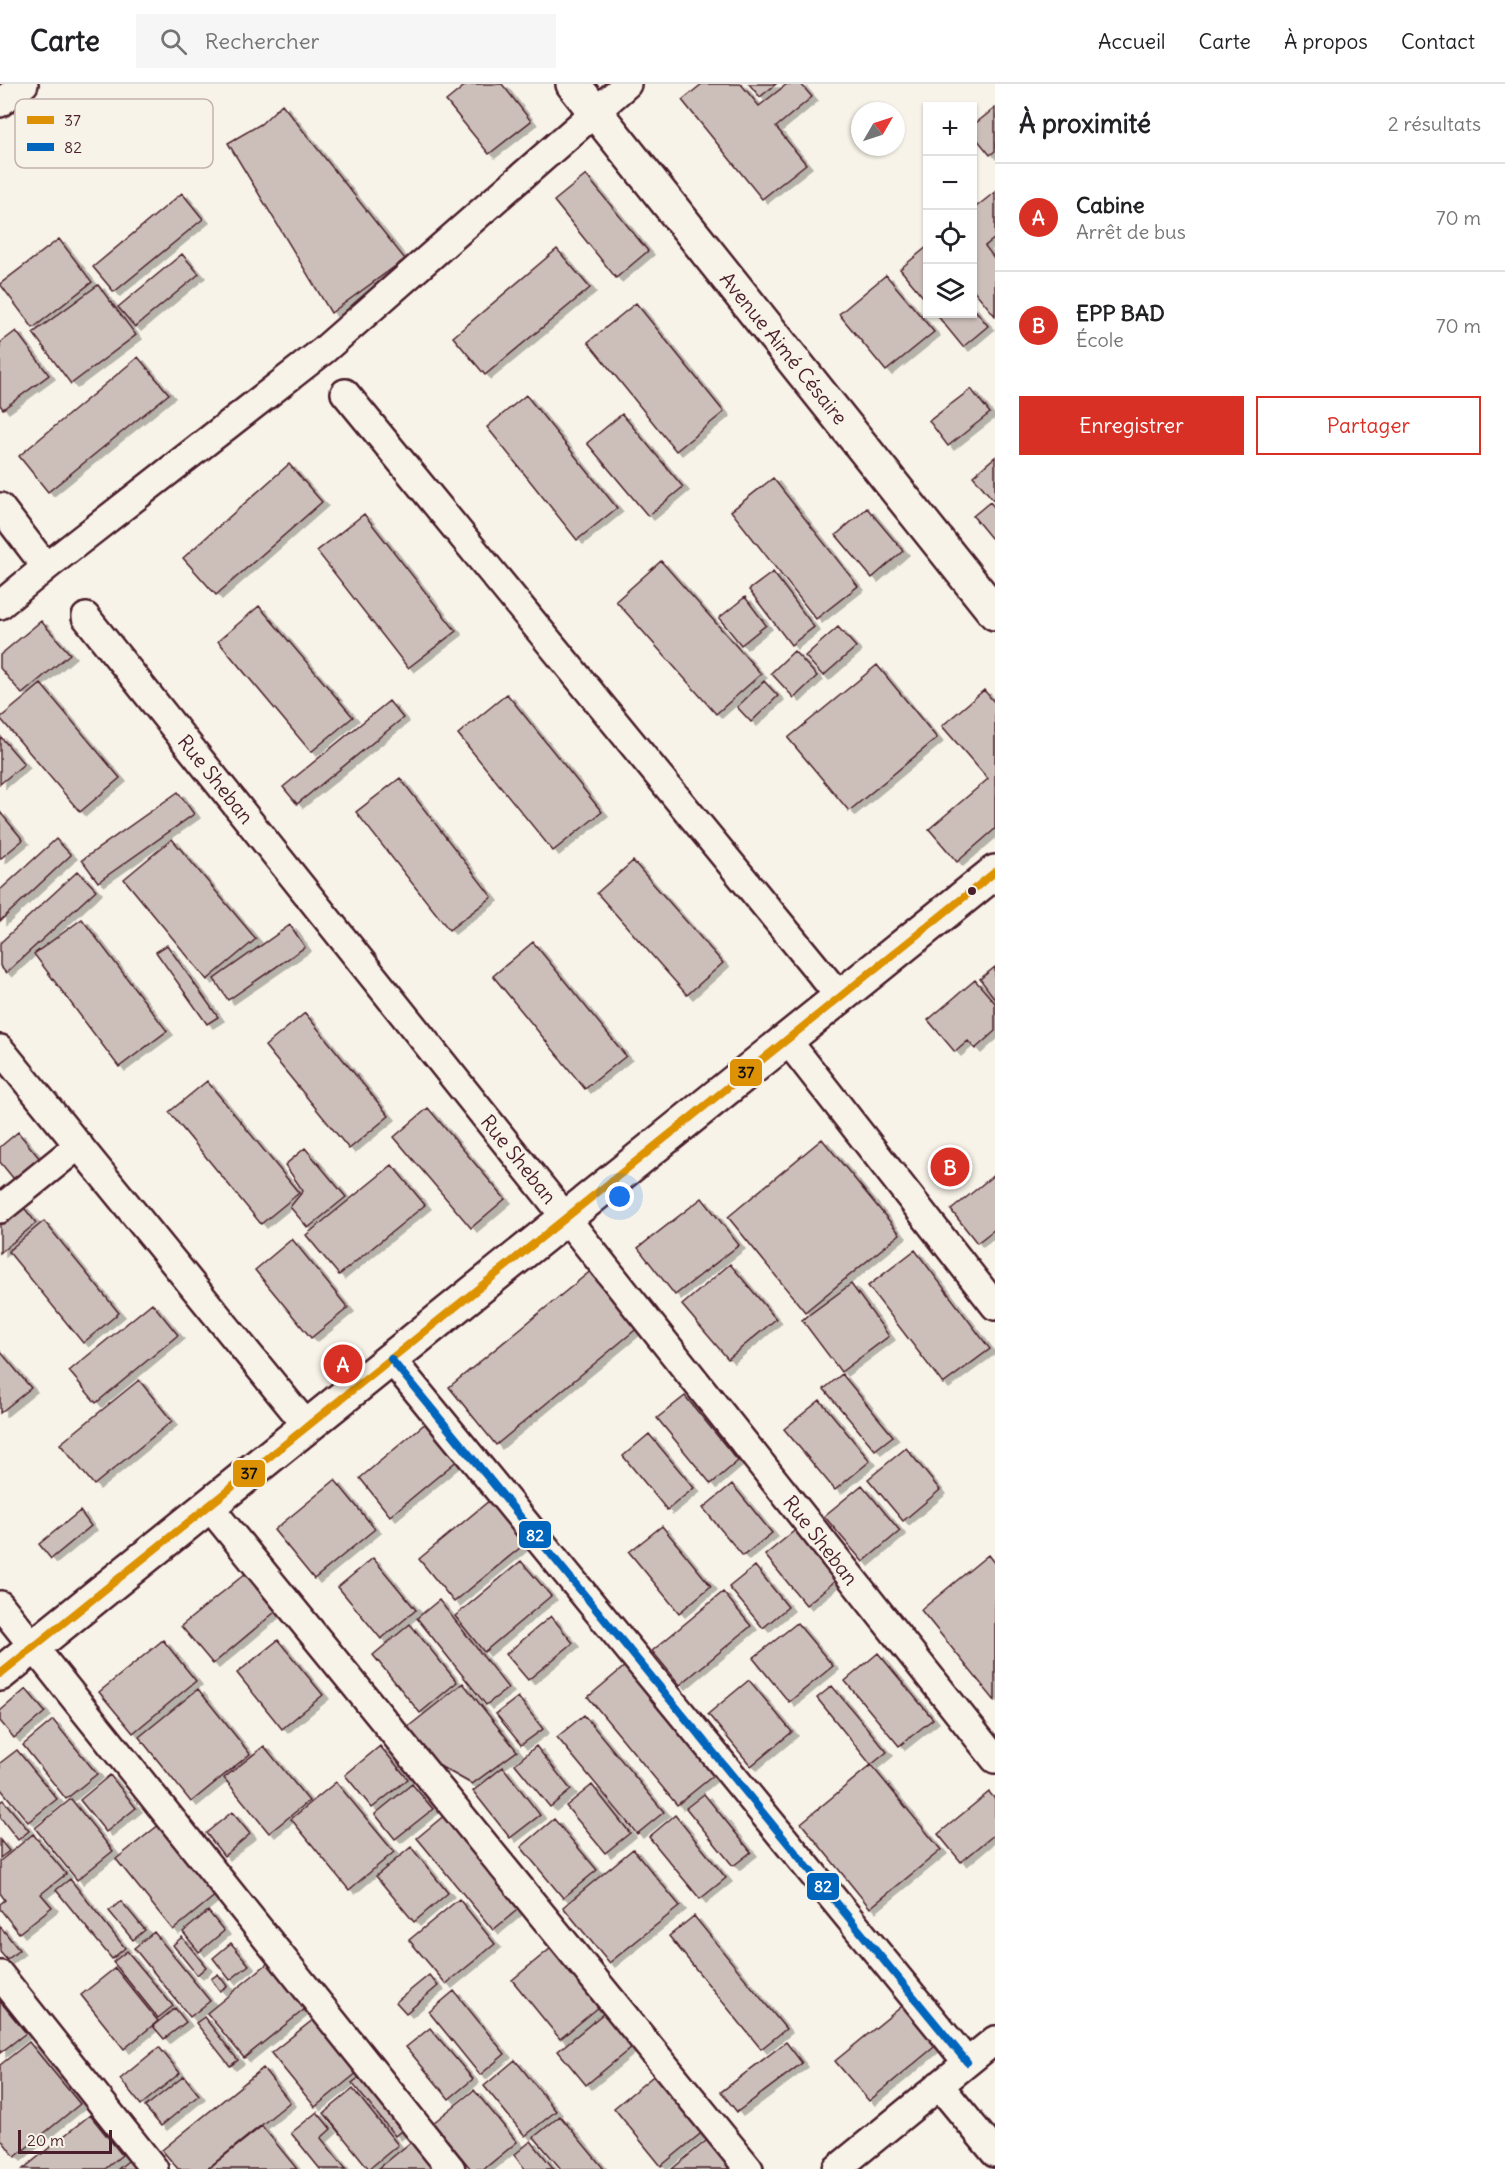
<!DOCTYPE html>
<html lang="fr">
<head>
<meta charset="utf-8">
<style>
	body { margin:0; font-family:Delius,sans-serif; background:#f6f6f6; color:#202124 }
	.controls { position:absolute; right:18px; top:18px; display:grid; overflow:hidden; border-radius:0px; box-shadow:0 2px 4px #0004 }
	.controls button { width:54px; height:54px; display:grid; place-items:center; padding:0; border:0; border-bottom:2px solid #e0e0e0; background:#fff; color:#202124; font:30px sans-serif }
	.compass { position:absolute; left:851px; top:18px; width:54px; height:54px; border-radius:50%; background:#fff; box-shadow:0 2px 4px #0004; rotate:51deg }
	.scale { position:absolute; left:18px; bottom:15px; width:94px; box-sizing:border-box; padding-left:6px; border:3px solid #4a1f2b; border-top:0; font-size:16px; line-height:21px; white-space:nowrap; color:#4a1f2b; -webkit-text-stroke:4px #f7f3e8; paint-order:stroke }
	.you { position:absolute; left:620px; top:1113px; width:21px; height:21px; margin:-15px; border:4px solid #fff; border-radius:50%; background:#1a73e8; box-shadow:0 0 0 9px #1a73e833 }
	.badge { display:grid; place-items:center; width:39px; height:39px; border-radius:50%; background:#d93025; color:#fff; font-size:20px; font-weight:700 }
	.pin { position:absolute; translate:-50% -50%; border:3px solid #fff; box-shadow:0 2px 6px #0006 }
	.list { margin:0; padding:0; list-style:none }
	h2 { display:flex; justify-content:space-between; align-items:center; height:78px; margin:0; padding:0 24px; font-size:26px }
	h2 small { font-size:20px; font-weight:400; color:#757577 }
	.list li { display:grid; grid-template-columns:39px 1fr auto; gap:18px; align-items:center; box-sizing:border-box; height:108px; padding:0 24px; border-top:2px solid #e0e0e0 }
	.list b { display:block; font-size:22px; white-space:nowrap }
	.list p { margin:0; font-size:20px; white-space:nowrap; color:#757577 }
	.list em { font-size:20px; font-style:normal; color:#757577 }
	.actions { display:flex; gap:12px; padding:18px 24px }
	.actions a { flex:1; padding:14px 0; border:2px solid #d93025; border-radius:0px; text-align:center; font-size:21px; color:#d93025 }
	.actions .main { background:#d93025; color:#fff }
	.icon { flex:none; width:33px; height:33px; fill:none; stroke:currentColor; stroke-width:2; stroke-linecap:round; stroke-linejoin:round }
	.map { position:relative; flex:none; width:995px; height:2085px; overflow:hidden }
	header { display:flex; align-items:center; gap:36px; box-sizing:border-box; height:84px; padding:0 30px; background:#fff; border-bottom:2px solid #e0e0e0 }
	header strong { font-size:28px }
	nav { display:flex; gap:33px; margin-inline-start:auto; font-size:21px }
	.search { width:420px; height:54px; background:#f6f6f6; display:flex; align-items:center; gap:15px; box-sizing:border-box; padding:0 21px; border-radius:0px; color:#757577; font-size:22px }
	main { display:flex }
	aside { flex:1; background:#fff }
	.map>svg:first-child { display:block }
</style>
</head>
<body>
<header>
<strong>Carte</strong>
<div class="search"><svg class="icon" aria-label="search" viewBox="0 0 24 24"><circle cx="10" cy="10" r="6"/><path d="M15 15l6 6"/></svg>Rechercher</div>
<nav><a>Accueil</a><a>Carte</a><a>À propos</a><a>Contact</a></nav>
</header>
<main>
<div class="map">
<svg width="995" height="2085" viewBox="0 0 995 2085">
	<defs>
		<filter id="shadow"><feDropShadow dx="6" dy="4" stdDeviation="0" flood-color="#0004"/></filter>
	</defs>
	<rect width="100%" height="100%" fill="#f7f3e8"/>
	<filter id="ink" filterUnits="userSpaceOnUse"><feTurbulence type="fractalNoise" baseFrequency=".0167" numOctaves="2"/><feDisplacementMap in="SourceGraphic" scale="12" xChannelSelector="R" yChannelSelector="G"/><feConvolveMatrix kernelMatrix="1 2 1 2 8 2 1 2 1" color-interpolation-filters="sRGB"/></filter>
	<g filter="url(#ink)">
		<path fill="#ccbfb9" stroke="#4a1f2b" stroke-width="1.5" filter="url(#shadow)" d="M467 0H502L531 37 489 70 446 17Z
			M702 0H741L759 22 787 0H801L812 13 776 43 806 80 762 115 682 16Z
			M749 0H776L760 13Z
			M282 20 405 175 331 229 228 59 261 40Z
			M995 24V67L990 71 972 49V42Z
			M586 91 648 167 616 194 554 117Z
			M995 108V154L985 162 995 175V232L972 204V126Z
			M182 109 203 135 114 208 93 183Z
			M59 155 92 198 33 244 0 200Z
			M928 162V219L900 185Z
			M557 165 590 204 485 291 453 253Z
			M182 170 199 190 135 243 118 223Z
			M886 191 934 248 886 287 839 230Z
			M98 201 136 251 71 300 33 249Z
			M636 219 724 328 676 367 588 258Z
			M972 222 988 242 963 263 936 230H972Z
			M16 247 49 291 3 325 0 321V259Z
			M138 273 169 310 48 408 19 372Z
			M971 305 990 329 948 362 929 337Z
			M526 311 617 424 577 456 487 343Z
			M622 330 683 403 648 432 587 359Z
			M995 373V418L973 392Z
			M289 380 322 418 216 511 183 474Z
			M773 394 858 502 816 535 731 427Z
			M990 418 995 424V450L991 454 973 432Z
			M867 424 903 467 872 494 836 451Z
			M364 430 456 547 408 584 317 467Z
			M661 477 761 590 716 630 616 517Z
			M773 488 814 543 791 561 749 506Z
			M745 513 766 541 741 561 719 534Z
			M259 522 353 633 311 668 218 557Z
			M41 537 70 570 22 610 0 584V571Z
			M838 543 856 563 823 592 805 572Z
			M794 567 817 592 794 614 771 589Z
			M877 581 937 654 849 727 788 654Z
			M764 597 778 612 751 638 737 623Z
			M41 600 120 694 80 728 0 634Z
			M984 606 995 619V745L957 778 929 745 988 695 942 642Z
			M507 610 602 728 553 767 458 650Z
			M389 617 403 634 297 720 283 703Z
			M0 652 24 680 0 700Z
			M400 694 492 813 449 846 356 728Z
			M178 708 194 730 98 798 82 776Z
			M0 728 23 756 0 775Z
			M56 755 71 771 0 837V806Z
			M172 755 256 855 207 896 124 795Z
			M633 777 723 879 687 911 597 809Z
			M78 787 96 806 6 889 0 882V859Z
			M82 835 167 947 119 983 34 870Z
			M290 841 305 863 228 916 214 895Z
			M533 858 626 972 585 1005 493 892Z
			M167 861 218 933 207 940 156 868Z
			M995 883V915L980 895Z
			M975 896 995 919V947L975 965 968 957 955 968 928 936Z
			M305 929 389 1032 349 1065 265 962Z
			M207 997 299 1109 261 1140 169 1028Z
			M428 1024 505 1115 471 1144 394 1053Z
			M18 1048 44 1080 18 1100 0 1078V1063Z
			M822 1055 900 1150 805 1228 728 1133Z
			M305 1064 346 1113 308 1144 290 1123 303 1107 285 1081Z
			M392 1081 425 1121 339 1191 306 1151Z
			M995 1090V1145L977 1159 951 1126Z
			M702 1114 739 1161 675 1211 638 1164Z
			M22 1121 36 1139 0 1169V1139Z
			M44 1137 119 1229 83 1259 8 1167Z
			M292 1155 348 1224 311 1254 255 1186Z
			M915 1166 990 1265 943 1300 868 1202Z
			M730 1180 776 1235 728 1275 682 1221Z
			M593 1185 640 1242 496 1361 449 1303Z
			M851 1200 889 1252 841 1288 802 1236Z
			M152 1219 178 1251 96 1319 69 1287Z
			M0 1267 31 1304 0 1329Z
			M842 1290 893 1352 875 1366 824 1305Z
			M139 1296 172 1337 94 1401 60 1360Z
			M685 1312 738 1377 711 1400 657 1334Z
			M820 1316 870 1377 835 1406 784 1345Z
			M428 1337 459 1375 390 1432 360 1394Z
			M649 1350 694 1404 667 1426 623 1372Z
			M906 1364 940 1406 903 1437 868 1395Z
			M335 1396 375 1445 314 1495 274 1446Z
			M732 1400 772 1449 743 1472 703 1424Z
			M862 1401 900 1447 863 1478 824 1432Z
			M496 1411 532 1454 454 1518 419 1475Z
			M80 1427 91 1442 51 1475 39 1460Z
			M662 1442 711 1502 679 1529 629 1468Z
			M799 1443 840 1493 806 1521 765 1471Z
			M988 1471 995 1480V1617L921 1526Z
			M373 1474 416 1526 381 1555 338 1503Z
			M521 1477 551 1512 484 1568 455 1532Z
			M755 1482 788 1523 763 1544 729 1503Z
			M251 1485 281 1523 213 1580 181 1542Z
			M723 1508 751 1542 680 1601 652 1567Z
			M439 1516 508 1604 486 1621 417 1534Z
			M551 1532 573 1559 528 1596 506 1570Z
			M797 1539 833 1582 789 1618 753 1574Z
			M410 1540 457 1598 420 1629 373 1571Z
			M163 1556 196 1597 133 1649 99 1608Z
			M278 1556 323 1611 282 1645 237 1589Z
			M878 1569 933 1635 899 1662 845 1597Z
			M625 1582 714 1691 677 1721 588 1613Z
			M749 1596 792 1648 751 1682 708 1630Z
			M463 1599 517 1667 472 1700 427 1675 404 1646Z
			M832 1602 887 1668 871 1681 817 1614Z
			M26 1605 45 1628 14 1654 0 1637V1627Z
			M198 1605 250 1670 191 1718 139 1653Z
			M518 1613 543 1645 521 1661 496 1630Z
			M584 1631 664 1728 637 1750 557 1653Z
			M53 1636 97 1690 66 1715 23 1661Z
			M264 1662 309 1717 269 1749 224 1694Z
			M380 1662 408 1695 372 1724 345 1691Z
			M536 1662 571 1706 550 1723 515 1680Z
			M17 1666 57 1715 28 1738 0 1704V1679Z
			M871 1681 941 1766 870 1824 801 1739Z
			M503 1683 540 1731 510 1754 473 1707Z
			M110 1691 136 1724 106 1748 80 1716Z
			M336 1698 394 1768 349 1806 291 1735Z
			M412 1700 433 1725 395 1755 375 1730Z
			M592 1701 630 1749 605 1769 566 1722Z
			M989 1708 995 1715V1750L961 1778 938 1750Z
			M704 1710 751 1768 733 1782 686 1724Z
			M71 1715 113 1767 77 1796 35 1744Z
			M3 1716 29 1747 18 1756 0 1733V1718Z
			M232 1728 250 1750 224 1772 206 1749Z
			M446 1730 522 1822 493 1846 417 1754Z
			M675 1731 726 1794 700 1815 649 1753Z
			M554 1735 597 1786 563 1814 521 1763Z
			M165 1736 222 1806 173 1846 116 1775Z
			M33 1750 66 1790 41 1810 52 1823 19 1849 0 1825V1820L5 1816 0 1809V1777Z
			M0 1756 9 1767 0 1774Z
			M411 1763 448 1809 414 1838 376 1792Z
			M633 1765 680 1822 609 1879 563 1823Z
			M70 1795 125 1864 112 1875 56 1806Z
			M459 1815 495 1860 446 1900 409 1856Z
			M121 1817 145 1846 133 1856 109 1827Z
			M208 1827 224 1847 199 1868 183 1848Z
			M694 1832 786 1945 761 1965 669 1852Z
			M0 1842 19 1866 7 1876 0 1868Z
			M154 1848 210 1917 190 1933 134 1864Z
			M182 1853 206 1883 197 1891 173 1861Z
			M231 1859 249 1881 230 1896 213 1874Z
			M551 1864 599 1923 560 1955 512 1896Z
			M127 1867 173 1922 158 1934 113 1878Z
			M268 1879 305 1925 244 1974 207 1929Z
			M115 1884 158 1937 124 1965 81 1911Z
			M218 1890 227 1902 220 1907 211 1895Z
			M429 1891 438 1902 406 1929 396 1918Z
			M454 1907 505 1970 480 1991 429 1928Z
			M0 1917 26 1949 0 1969Z
			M906 1919 939 1959 869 2017 835 1977Z
			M175 1924 186 1938 164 1955 153 1942Z
			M604 1929 632 1963 586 2001 558 1967Z
			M204 1933 238 1976 230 1982 196 1939Z
			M314 1935 358 1988 315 2023 271 1969Z
			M430 1944 473 1995 449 2015 406 1963Z
			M29 1958 80 2020 15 2073 0 2054V1981Z
			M786 1958 802 1979 737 2028 721 2008Z
			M159 1963 180 1989 141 2021 120 1995Z
			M515 1976 556 2027 525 2052 484 2002Z
			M263 1984 290 2018 207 2085H178L162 2066Z
			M367 1988 409 2040 395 2052 352 1999Z
			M657 1989 705 2046 661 2082 614 2024Z
			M184 1992 199 2011 161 2042 145 2023Z
			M353 2005 398 2061 369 2085 324 2029Z
			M474 2006 517 2058 484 2085H471L433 2039Z
			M317 2028 331 2045 321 2054 346 2085H320L291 2049Z
			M90 2031 122 2071 105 2085H23Z
			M560 2032 604 2085H561L534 2053Z
			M262 2042 297 2085H208Z
			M707 2056 730 2085H672Z
			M531 2057 554 2085H525L514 2071Z
			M411 2058 433 2085H378Z
			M137 2070 150 2085H118Z"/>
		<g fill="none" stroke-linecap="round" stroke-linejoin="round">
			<g stroke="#4a1f2b" stroke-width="32">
				<path id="street" d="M0 19 24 0
					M345 309 840 913
					M0 423 46 483
					M0 521 46 483 324 266 627 0
					M86 533 566 1134 995 1675
					M787 956 995 1222
					M0 965 307 1342
					M0 1125 79 1061
					M391 1275 967 1978
					M208 1421 749 2085
					M0 1521 451 2085
					M0 1891 154 2085
					M939 2001 995 2069
					M837 2085 995 1956"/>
			</g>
			<g stroke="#4a1f2b" stroke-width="38">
				<path id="secondary" d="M573 0 995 529
					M0 1590 995 788"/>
			</g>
			<use href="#street" stroke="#f7f3e8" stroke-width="27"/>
			<use href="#secondary" stroke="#f7f3e8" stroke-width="33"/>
			<g stroke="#f7f3e8" stroke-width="12">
				<path id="bus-1" d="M0 1590 995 788"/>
			</g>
			<g stroke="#f7f3e8" stroke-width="12">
				<path id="bus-2" d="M391 1275 967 1978"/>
			</g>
			<use href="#bus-1" stroke="#dd9206" stroke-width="8"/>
			<use href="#bus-2" stroke="#0065bd" stroke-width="8"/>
		</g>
	</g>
	<circle fill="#4a1f2b" stroke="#f7f3e8" stroke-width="2" cx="972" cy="807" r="5"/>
	<g text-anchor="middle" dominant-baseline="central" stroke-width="4.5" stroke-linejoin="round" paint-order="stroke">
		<g font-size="20" fill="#4a1f2b" stroke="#f7f3e8">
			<text transform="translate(784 264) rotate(51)">Avenue Aimé Césaire</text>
			<text transform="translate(216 695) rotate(51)">Rue Sheban</text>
			<text transform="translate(519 1075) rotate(51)">Rue Sheban</text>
			<text transform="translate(821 1456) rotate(52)">Rue Sheban</text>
		</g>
	</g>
	<rect x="15" y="15" width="198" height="69" rx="9" fill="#f7f3e8" stroke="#c3b3af" stroke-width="1.5"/>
	<rect x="27" y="32" width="27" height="8" fill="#dd9206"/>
	<rect x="27" y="59" width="27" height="8" fill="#0065bd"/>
	<g font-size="16" fill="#4a1f2b">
		<text x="64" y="42">37</text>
		<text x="64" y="69">82</text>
	</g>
	<g stroke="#f7f3e8" stroke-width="2">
		<rect x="729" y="974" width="34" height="29" rx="6" fill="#dd9206"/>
		<rect x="232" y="1375" width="34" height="29" rx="6" fill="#dd9206"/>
		<rect x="518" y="1436" width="34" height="29" rx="6" fill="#0065bd"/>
		<rect x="806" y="1788" width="34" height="29" rx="6" fill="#0065bd"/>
	</g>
	<g font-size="16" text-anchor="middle" font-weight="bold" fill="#fff">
		<text x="535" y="1457">82</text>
		<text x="823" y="1808">82</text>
	</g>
	<g font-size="16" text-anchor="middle" font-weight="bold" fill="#111">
		<text x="746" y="994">37</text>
		<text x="249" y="1395">37</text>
	</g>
</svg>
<div class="controls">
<button>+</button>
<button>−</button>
<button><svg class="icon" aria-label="locate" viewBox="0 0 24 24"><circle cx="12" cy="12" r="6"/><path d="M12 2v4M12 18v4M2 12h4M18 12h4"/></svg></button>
<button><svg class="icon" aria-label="layers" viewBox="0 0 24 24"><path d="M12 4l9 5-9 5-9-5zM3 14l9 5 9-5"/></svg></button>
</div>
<svg class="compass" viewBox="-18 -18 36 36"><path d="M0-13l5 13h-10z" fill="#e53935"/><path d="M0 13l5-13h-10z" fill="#757577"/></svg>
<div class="scale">20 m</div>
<div class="you"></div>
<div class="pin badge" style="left:343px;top:1280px">A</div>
<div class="pin badge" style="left:950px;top:1083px">B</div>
</div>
<aside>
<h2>À proximité<small>2 résultats</small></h2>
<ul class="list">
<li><span class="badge">A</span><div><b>Cabine</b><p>Arrêt de bus</p></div><em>70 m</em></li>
<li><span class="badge">B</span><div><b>EPP BAD</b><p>École</p></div><em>70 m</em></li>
</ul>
<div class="actions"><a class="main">Enregistrer</a><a>Partager</a></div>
</aside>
</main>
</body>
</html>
